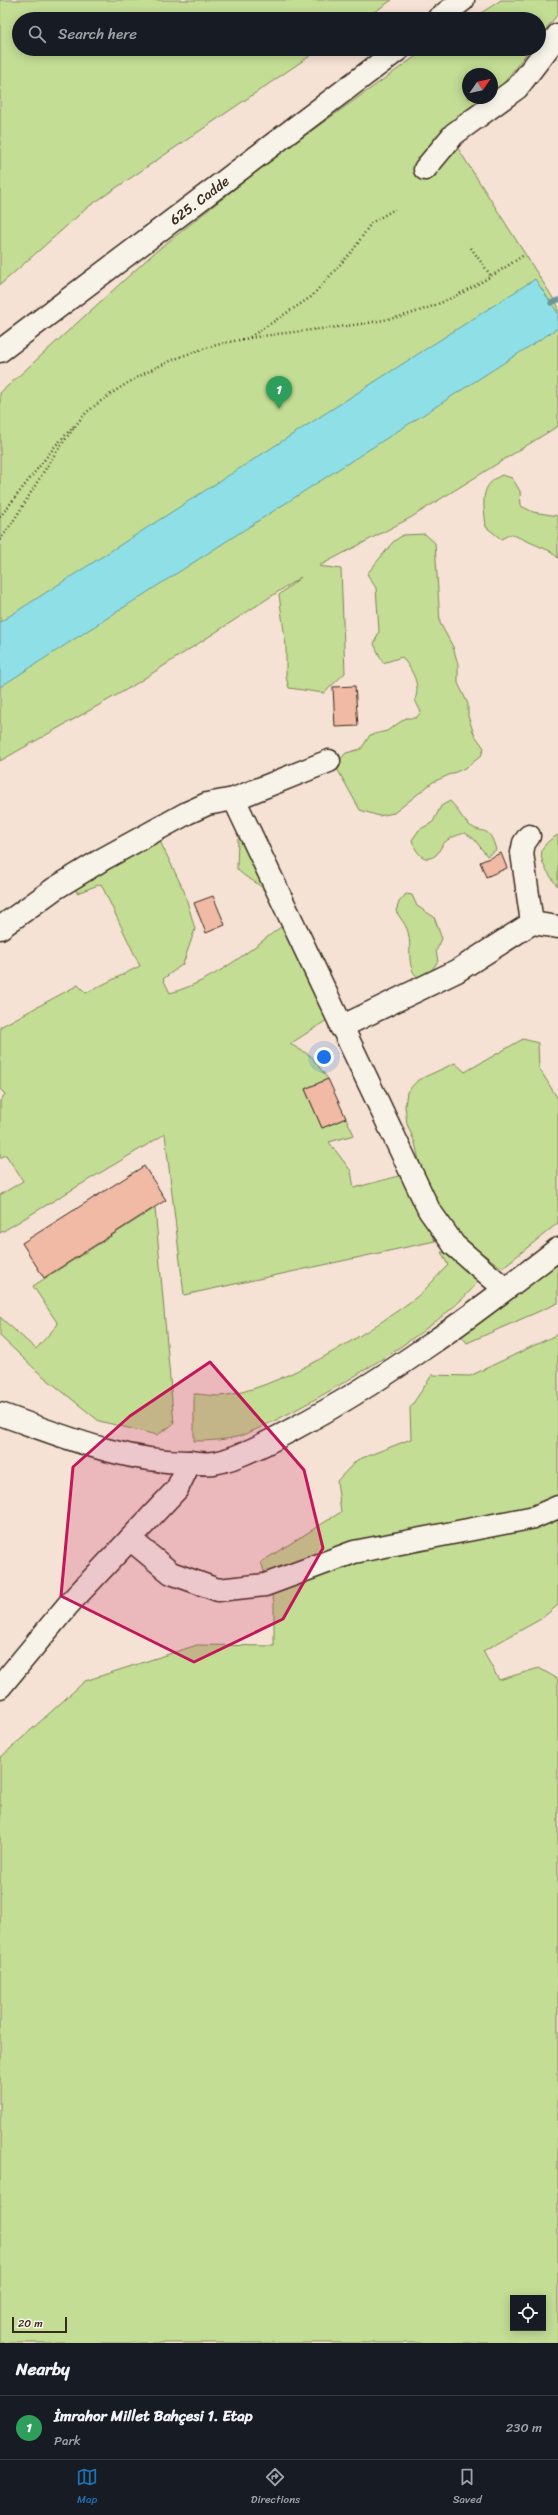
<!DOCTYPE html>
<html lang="en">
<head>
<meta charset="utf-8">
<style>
	body { margin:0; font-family:Sriracha,sans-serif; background:#242831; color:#f1f3f6 }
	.controls { position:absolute; right:12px; bottom:12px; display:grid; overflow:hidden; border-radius:0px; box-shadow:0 2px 10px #0003 }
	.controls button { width:36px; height:36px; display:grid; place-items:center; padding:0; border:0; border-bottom:1px solid #363941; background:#171b24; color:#f1f3f6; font:20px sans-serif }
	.compass { position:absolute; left:462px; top:68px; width:36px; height:36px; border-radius:50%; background:#171b24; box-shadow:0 2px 10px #0003; rotate:56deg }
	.scale { position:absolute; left:12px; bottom:10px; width:55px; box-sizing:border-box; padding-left:4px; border:2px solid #3b2a1e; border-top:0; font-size:11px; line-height:14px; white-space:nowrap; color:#3b2a1e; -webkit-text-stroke:3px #f7f3e8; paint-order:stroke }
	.you { position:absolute; left:324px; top:1057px; width:14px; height:14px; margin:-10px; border:3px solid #fff; border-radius:50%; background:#1a73e8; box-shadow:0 0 0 6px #1a73e833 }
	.badge { display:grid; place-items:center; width:26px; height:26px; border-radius:50%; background:#1f6fb2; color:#fff; font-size:13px; font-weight:700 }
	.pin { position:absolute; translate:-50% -33px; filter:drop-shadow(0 1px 2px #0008) }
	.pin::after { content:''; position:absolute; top:21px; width:14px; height:12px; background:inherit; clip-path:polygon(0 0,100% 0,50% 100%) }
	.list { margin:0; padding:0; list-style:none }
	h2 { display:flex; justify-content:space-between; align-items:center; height:52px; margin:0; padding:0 16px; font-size:17px }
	h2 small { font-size:13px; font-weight:400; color:#9ea1a6 }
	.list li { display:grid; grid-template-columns:26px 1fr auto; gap:12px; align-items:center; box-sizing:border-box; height:64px; padding:0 16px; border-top:1px solid #363941 }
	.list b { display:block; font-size:15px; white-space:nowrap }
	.list p { margin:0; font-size:13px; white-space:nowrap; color:#9ea1a6 }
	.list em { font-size:13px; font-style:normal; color:#9ea1a6 }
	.icon { flex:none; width:22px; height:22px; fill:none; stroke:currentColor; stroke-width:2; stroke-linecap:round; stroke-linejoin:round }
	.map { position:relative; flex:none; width:558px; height:2343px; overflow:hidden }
	.search { position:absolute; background:#171b24; box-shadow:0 2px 10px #0003; left:12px; right:12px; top:12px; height:44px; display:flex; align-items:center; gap:10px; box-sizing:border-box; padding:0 14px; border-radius:22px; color:#9ea1a6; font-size:15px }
	.sheet { height:116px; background:#171b24 }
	nav { display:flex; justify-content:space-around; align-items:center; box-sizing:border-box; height:56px; border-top:1px solid #363941; background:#171b24; font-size:11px; color:#9ea1a6 }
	nav a { display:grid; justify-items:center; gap:2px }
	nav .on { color:#1f6fb2 }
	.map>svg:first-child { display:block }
</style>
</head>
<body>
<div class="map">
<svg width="558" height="2343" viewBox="0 0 558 2343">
	<rect width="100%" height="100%" fill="#f5e2d4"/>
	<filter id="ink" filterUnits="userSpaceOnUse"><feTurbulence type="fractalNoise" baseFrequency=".025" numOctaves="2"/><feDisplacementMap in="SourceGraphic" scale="8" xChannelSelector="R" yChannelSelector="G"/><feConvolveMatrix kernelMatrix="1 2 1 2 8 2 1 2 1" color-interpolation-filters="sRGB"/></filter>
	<g filter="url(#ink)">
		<path fill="#c3dd94" stroke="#7f8459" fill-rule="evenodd" d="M0 0H392L364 19H19V49H320L88 207 0 285Z
			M501 0H558V14L539 38V19H472Z
			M426 49H530L503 84 492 91V74H468V98H483L458 115 443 130 459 150 558 306V426L410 518 319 566 341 569 345 673 324 693 289 688 286 677V646L279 595 301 577 131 687 0 761V393L154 253 276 156Z
			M502 475 512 478 520 491 521 506 533 512 558 516V558L550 551 511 534 501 539 486 527C484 504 478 486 502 475Z
			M425 534 435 543 440 623 453 647 458 664V683L468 704V716L474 734 484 748 481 756 467 767 433 782 394 813 379 816 360 810 335 765 346 753 361 749 370 735 387 731 406 718H416L421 712 415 700C421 684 412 670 402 657L383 663 374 644 379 631 376 588 367 574 393 542 403 535Z
			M450 801C457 807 461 818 468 824 482 836 489 823 496 850L487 856 474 839 465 833C458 835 451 837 445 842 441 845 440 851 436 855 423 865 415 850 412 840L419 830 433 822 441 806Z
			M243 829 275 901C266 897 266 891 259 885 251 879 244 877 237 869L238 839Z
			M558 835V887C544 867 529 850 558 835Z
			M158 837 184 891 195 929 183 964 163 979 170 993C214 981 250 950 286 923L330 1018 290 1044 311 1056 328 1079 305 1089 322 1128 346 1118 354 1135 329 1142 351 1171 354 1188 402 1175 435 1241 184 1295 165 1134 0 1233V1195L23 1181 6 1155 0 1158V1101L5 1094 0 1089V1027L78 985 86 993 140 966 101 884 77 893 74 886Z
			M406 894 412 895 417 906 434 917 442 939 436 951 438 961 427 977 421 980C403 968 414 948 407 929 405 923 399 917 396 911L399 902Z
			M523 1039 538 1043 539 1068 558 1099V1223L502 1268 448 1228 426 1190 415 1143 407 1124 405 1106 407 1092 418 1080 455 1063 465 1072Z
			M155 1208 174 1424 157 1435 99 1421 38 1372 0 1336V1317L36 1349 58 1324 33 1286Z
			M441 1252 451 1254 479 1279C455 1322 289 1419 240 1436 225 1440 210 1441 194 1441V1394C202 1394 211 1396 219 1396 275 1392 368 1333 414 1299 426 1290 437 1276 448 1265Z
			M558 1258V1303L467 1343 460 1334Z
			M558 1334V1605L541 1619 483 1651 499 1680 539 1668 558 1679V2343H0V1758L85 1681 197 1645 274 1646V1602L261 1562 341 1512 337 1481 357 1460 411 1439 410 1408 432 1375 470 1376ZM513 2298H543V2328H513Z"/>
		<path fill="#8ee0e6" stroke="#6d9796" d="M535 279 558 313V328L0 687V622Z"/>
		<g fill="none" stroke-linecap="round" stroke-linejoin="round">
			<path stroke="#6d9796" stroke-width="5.5" d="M551 303 558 300"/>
		</g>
		<path fill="#f0baa4" stroke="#3b2a1e" d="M355 686 358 726 335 727 333 687Z
			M501 853 507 868 486 877 480 862Z
			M213 896 225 925 206 933 194 903Z
			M328 1079 346 1118 322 1128 305 1089Z
			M144 1166 166 1200 44 1278 22 1243Z"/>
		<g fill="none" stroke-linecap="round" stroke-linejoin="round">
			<g stroke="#3b2a1e" stroke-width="25">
				<g id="minor">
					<path d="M438 19 463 0"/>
					<path d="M425 169 454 134 517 88 558 35"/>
					<path id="s1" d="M0 351 399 49"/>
					<path d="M234 799 429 1210 454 1245 505 1289"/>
					<path d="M529 836 524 843 522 853 532 923 558 927"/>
					<path d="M0 928 54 889 103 859 187 813 207 804 234 799 329 761"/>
					<path d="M341 1027 457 971 532 923"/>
					<path d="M0 1414C61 1435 123 1462 188 1462 196 1463 206 1464 214 1463 238 1459 273 1440 295 1428 389 1378 474 1314 558 1249"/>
					<path d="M130 1539 171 1573 218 1590 265 1585 354 1552 535 1517 558 1507"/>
					<path d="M0 1687 68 1605 177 1489 190 1462"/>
				</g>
			</g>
			<path stroke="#3b2a1e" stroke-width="2.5" stroke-dasharray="1 3" stroke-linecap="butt" d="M471 248 491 276
				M250 337 311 297 354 249 371 223 395 209
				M0 517 56 445 74 426
				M0 540C26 505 44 466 71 432 76 425 81 418 87 412 129 377 184 350 239 340 291 330 346 329 398 317 445 306 485 281 524 255"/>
			<use href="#minor" stroke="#f7f3e8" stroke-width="22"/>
		</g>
	</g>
	<path fill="#c2185b" fill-opacity="0.2" stroke="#c2185b" stroke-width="3" stroke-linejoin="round" d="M210 1362 304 1470 323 1548 283 1619 194 1662 61 1596 73 1467 130 1416Z"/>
	<g text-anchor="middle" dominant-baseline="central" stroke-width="3" stroke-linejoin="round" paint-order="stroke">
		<g font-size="14" fill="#3b2a1e" stroke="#f7f3e8">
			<text stroke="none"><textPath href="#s1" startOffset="250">625. Cadde</textPath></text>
		</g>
	</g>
</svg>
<div class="controls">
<button><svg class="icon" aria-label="locate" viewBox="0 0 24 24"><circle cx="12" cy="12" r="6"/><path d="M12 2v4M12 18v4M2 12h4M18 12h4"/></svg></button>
</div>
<svg class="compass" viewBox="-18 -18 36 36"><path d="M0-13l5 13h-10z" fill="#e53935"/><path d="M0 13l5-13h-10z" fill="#9ea1a6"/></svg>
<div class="scale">20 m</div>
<div class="you"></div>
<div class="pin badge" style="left:279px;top:409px;background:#2e9e5b">1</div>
<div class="search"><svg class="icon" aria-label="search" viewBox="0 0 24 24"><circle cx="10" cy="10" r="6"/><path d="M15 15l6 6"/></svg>Search here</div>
</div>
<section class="sheet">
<h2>Nearby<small></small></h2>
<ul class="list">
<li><span class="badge" style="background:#2e9e5b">1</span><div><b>İmrahor Millet Bahçesi 1. Etap</b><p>Park</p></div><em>230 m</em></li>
</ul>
</section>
<nav>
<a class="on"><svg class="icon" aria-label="map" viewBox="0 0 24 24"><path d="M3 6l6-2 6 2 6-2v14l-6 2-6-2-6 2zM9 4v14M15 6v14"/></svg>Map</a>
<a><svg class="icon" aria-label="directions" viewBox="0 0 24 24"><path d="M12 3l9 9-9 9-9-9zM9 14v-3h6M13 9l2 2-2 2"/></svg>Directions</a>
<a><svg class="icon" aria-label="saved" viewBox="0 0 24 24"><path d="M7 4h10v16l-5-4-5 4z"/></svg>Saved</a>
</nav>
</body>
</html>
